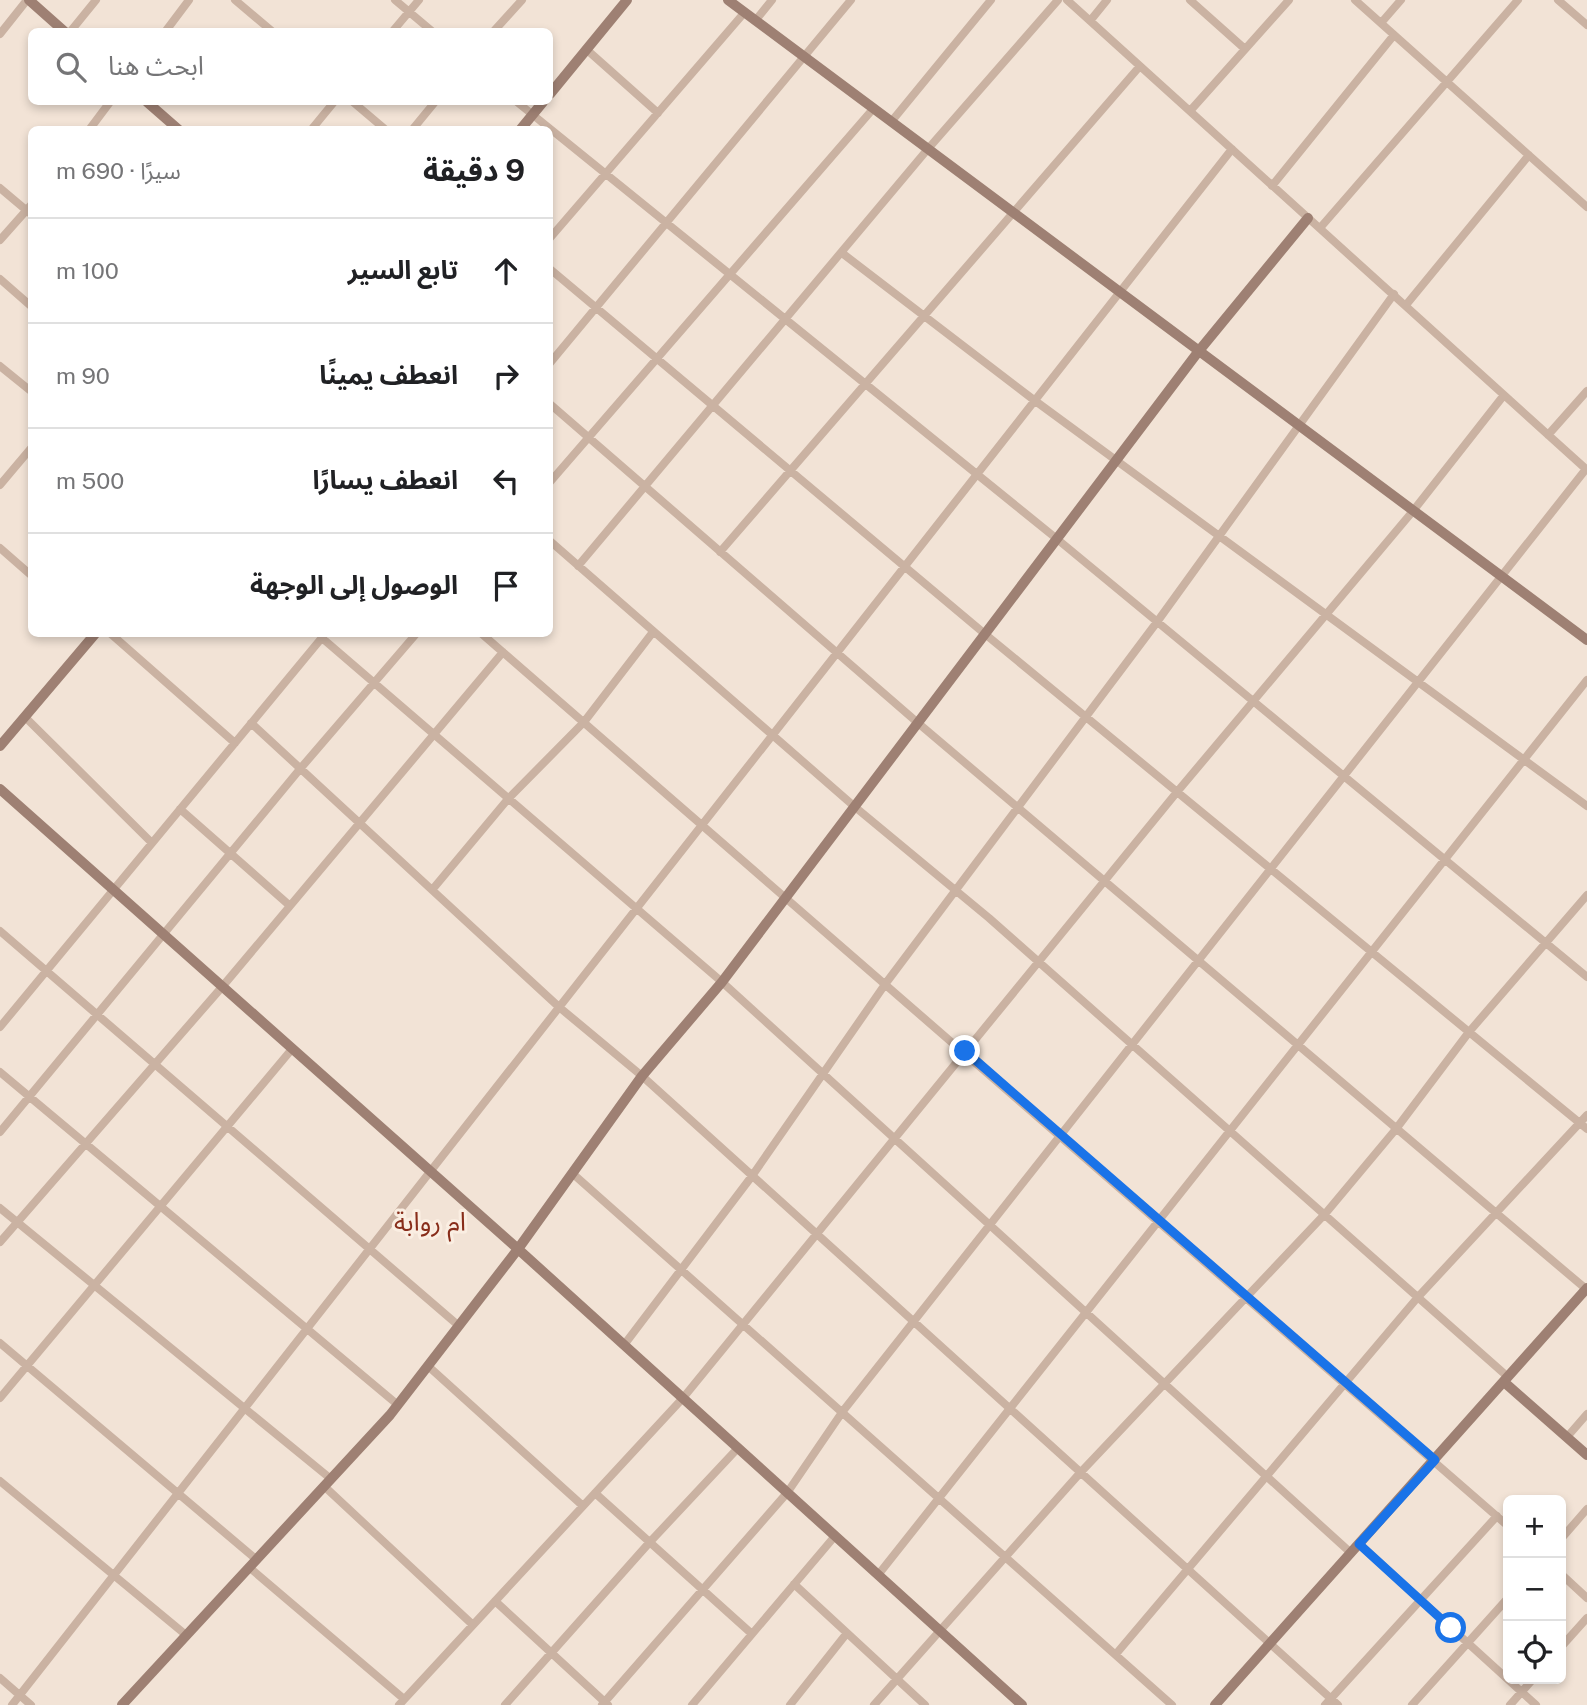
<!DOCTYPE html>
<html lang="ar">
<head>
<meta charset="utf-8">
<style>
	body { margin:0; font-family:"Public Sans","Noto Sans Arabic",sans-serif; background:#f6f6f6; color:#202124; direction:rtl }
	.controls { position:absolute; right:21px; bottom:21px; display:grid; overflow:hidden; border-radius:10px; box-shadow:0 4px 10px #0003 }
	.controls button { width:63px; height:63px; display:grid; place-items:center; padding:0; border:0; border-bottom:2px solid #e0e0e0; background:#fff; color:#202124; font:35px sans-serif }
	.stop { position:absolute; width:21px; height:21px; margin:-16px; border:5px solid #1a73e8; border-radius:50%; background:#fff }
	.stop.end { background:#1a73e8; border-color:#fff; box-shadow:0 2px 7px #0008 }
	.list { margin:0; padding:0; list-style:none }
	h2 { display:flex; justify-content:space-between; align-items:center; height:91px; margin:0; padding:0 28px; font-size:30px }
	h2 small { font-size:23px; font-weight:400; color:#757577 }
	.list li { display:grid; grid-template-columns:46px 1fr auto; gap:21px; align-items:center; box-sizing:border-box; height:105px; padding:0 28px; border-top:2px solid #e0e0e0 }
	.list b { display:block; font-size:26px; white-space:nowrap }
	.list em { font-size:23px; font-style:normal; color:#757577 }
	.icon { flex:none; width:38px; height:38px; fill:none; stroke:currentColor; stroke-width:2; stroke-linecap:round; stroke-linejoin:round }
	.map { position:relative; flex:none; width:1587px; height:1705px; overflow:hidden; direction:ltr }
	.search { position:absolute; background:#fff; box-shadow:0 4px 10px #0003; left:28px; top:28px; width:525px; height:77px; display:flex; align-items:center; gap:18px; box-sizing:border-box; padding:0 24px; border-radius:10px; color:#757577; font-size:26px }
	.panel { position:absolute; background:#fff; box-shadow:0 4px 10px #0003; left:28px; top:126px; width:525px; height:511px; border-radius:10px; direction:rtl }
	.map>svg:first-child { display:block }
</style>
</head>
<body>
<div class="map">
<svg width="1587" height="1705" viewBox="0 0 1587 1705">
	<rect width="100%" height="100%" fill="#f2e3d6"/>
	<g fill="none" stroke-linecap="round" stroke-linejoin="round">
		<path stroke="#cab2a2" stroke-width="8" d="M235 0 273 32
			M395 0 433 32
			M1067 0 1587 470
			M1190 0 1245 49
			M1355 0 1587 207
			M1558 0 1587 25
			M755 21 772 0
			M1090 21 1107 0
			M1381 23 1401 0
			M70 32 96 0
			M165 32 189 0
			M392 32 419 0
			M493 32 522 0
			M0 34 27 0
			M586 49 658 113
			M353 102 386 130
			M517 102 1057 539 1587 977
			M1190 111 1289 0
			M891 122 991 0
			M89 130 110 102
			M311 130 334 102
			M412 130 435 102
			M1272 186 1394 35
			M0 188 32 215
			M1320 228 1518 0
			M550 238 744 13
			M0 240 32 204
			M842 253 1034 400 1587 806
			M550 269 985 634 1587 1129
			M0 279 32 307
			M1406 305 1529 155
			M550 363 851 0
			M0 366 32 392
			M550 404 918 723 1586 1289
			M1548 435 1587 391
			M550 482 873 109
			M0 485 32 447
			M550 541 855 807 989 918 1508 1377
			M0 548 32 576
			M720 552 1140 66
			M578 566 927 150 1058 0
			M111 634 235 743
			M482 634 1508 1526
			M322 638 722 982 1351 1553
			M25 717 152 843
			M251 723 559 1007 642 1076 1338 1705
			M180 809 289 905
			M432 890 508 799 584 722 653 632
			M0 931 459 1326
			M0 1027 325 634
			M0 1072 398 1405
			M0 1132 300 769 416 634
			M572 1173 1172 1705
			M0 1208 331 1479
			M0 1242 222 987 503 652
			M0 1343 257 1560
			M624 1345 752 1176 886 983 1157 622 1394 294
			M428 1366 583 1506
			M0 1398 292 1049
			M1567 1437 1587 1414
			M0 1481 186 1635
			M325 1487 473 1625
			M595 1493 752 1634
			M1561 1539 1587 1509
			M1359 1544 1536 1705
			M250 1568 404 1699
			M1561 1574 1587 1598
			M878 1575 1587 680
			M794 1584 925 1705
			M495 1601 608 1705
			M1561 1647 1587 1618
			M1116 1654 1418 1297 1587 1115
			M0 1678 31 1705
			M12 1705 1232 149
			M399 1705 683 1398 1177 792 1413 511 1504 395
			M505 1705 649 1543 738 1448
			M602 1705 787 1493 843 1411 1586 469
			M692 1705 835 1536
			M790 1705 847 1633
			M874 1705 1080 1473 1325 1214 1396 1129 1469 1032 1587 895
			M1325 1705 1497 1516
			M1412 1705 1508 1598
			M1510 1705 1533 1679"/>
		<path stroke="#9e8073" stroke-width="10" d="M29 0 65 32
			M728 0 1587 640
			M550 94 627 0
			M147 102 179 130
			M520 130 543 102
			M0 746 95 634
			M0 789 518 1249 1022 1705
			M1504 1382 1587 1455
			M122 1705 390 1415 518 1249 642 1076 722 982 1198 352 1308 218
			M1215 1705 1587 1288"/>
	</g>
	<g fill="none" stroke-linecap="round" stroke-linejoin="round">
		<path stroke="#1a73e8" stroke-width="9" d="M965 1051 1435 1460 1359 1544 1451 1628"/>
	</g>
	<g text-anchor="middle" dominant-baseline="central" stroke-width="6" stroke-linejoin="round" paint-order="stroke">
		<g font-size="26" fill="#882d1a" stroke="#faeee2">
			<text x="430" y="1221">ام روابة</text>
		</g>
	</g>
</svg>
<div class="controls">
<button>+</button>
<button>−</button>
<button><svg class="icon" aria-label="locate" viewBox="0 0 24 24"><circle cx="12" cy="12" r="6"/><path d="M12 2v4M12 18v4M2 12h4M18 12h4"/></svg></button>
</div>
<div class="stop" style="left:1451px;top:1628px"></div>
<div class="stop end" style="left:965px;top:1051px"></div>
<div class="search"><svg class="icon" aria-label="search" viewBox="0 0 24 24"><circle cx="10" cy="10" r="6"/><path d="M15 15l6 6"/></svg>ابحث هنا</div>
<section class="panel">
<h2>9 دقيقة<small>سيرًا · 690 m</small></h2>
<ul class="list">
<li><svg class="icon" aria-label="ahead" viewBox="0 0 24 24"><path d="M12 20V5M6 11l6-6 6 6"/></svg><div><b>تابع السير</b></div><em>100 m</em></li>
<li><svg class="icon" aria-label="right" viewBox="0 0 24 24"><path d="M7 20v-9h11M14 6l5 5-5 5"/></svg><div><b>انعطف يمينًا</b></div><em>90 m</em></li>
<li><svg class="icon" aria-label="left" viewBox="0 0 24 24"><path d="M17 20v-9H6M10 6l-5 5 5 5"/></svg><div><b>انعطف يسارًا</b></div><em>500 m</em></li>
<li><svg class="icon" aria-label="arrive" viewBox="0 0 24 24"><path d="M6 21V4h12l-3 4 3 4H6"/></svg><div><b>الوصول إلى الوجهة</b></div></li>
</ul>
</section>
</div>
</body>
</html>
